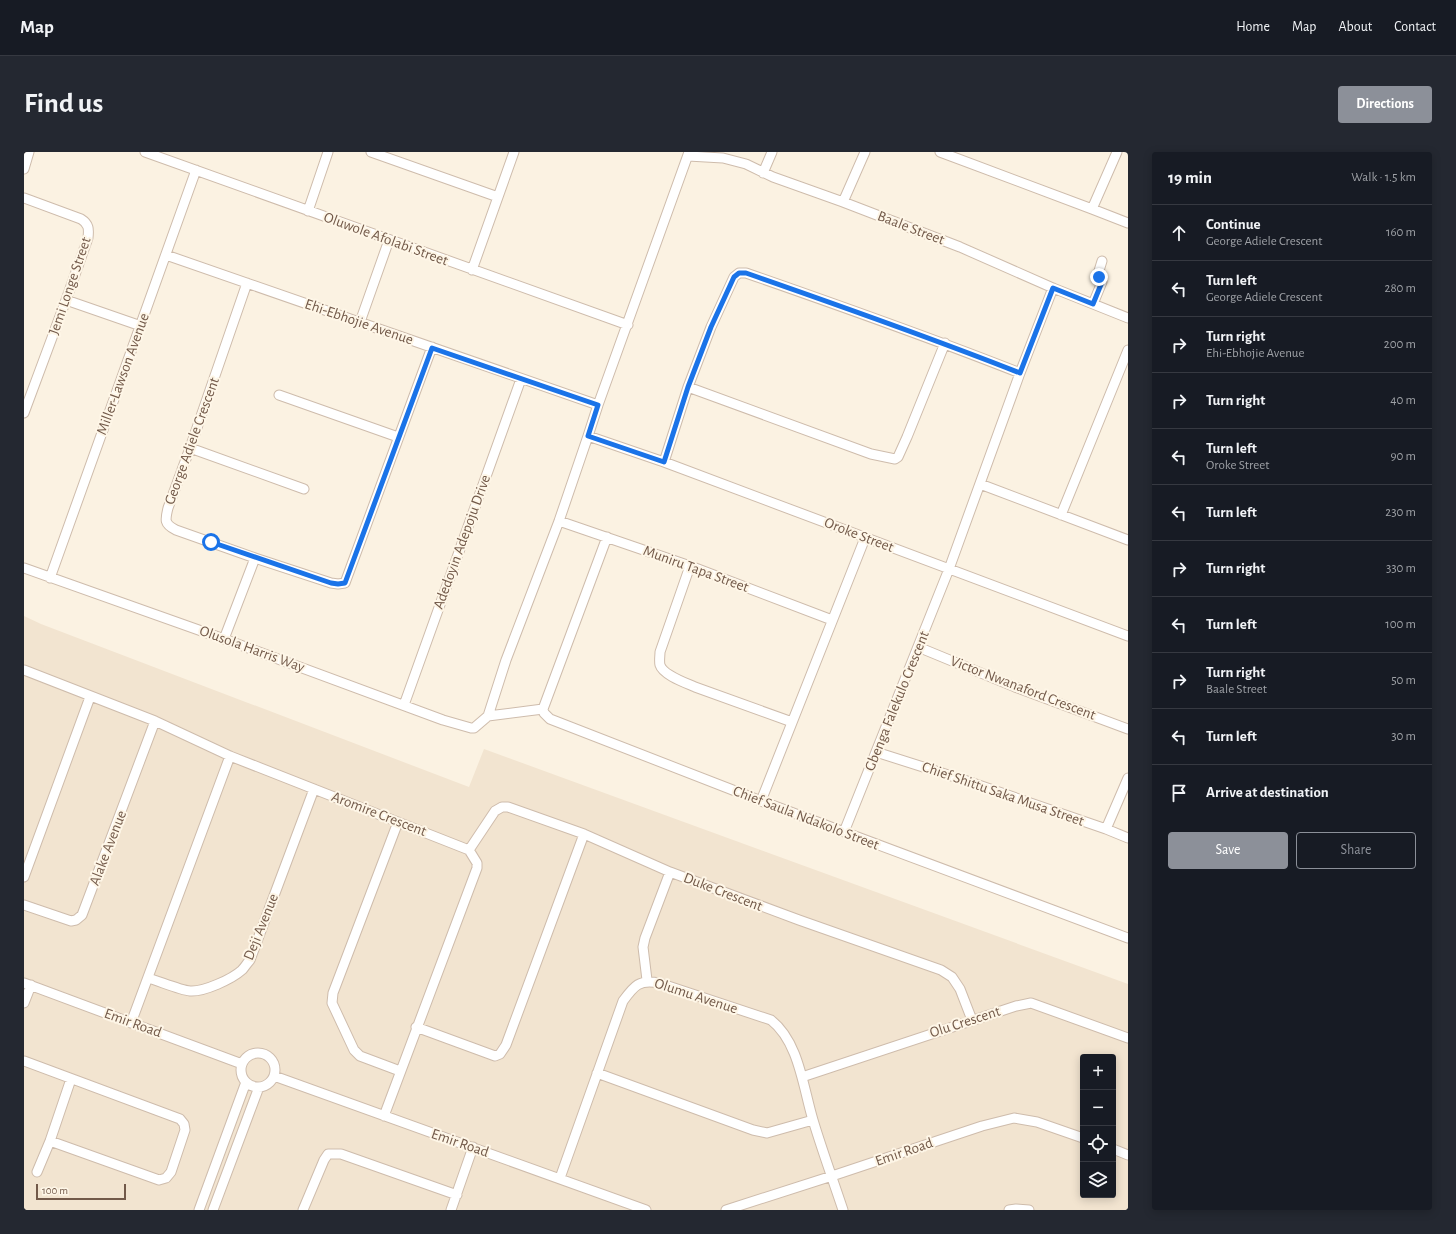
<!DOCTYPE html>
<html lang="en">
<head>
<meta charset="utf-8">
<style>
	body { margin:0; font-family:"Alegreya Sans",sans-serif; background:#242831; color:#f1f3f6 }
	.controls { position:absolute; right:12px; bottom:12px; display:grid; overflow:hidden; border-radius:4px; box-shadow:0 2px 10px #0003 }
	.controls button { width:36px; height:36px; display:grid; place-items:center; padding:0; border:0; border-bottom:1px solid #363941; background:#171b24; color:#f1f3f6; font:20px sans-serif }
	.scale { position:absolute; left:12px; bottom:10px; width:90px; box-sizing:border-box; padding-left:4px; border:2px solid #725949; border-top:0; font-size:11px; line-height:14px; white-space:nowrap; color:#725949; -webkit-text-stroke:3px #fef6e7; paint-order:stroke }
	.stop { position:absolute; width:12px; height:12px; margin:-9px; border:3px solid #1a73e8; border-radius:50%; background:#fff }
	.stop.end { background:#1a73e8; border-color:#fff; box-shadow:0 1px 4px #0008 }
	.list { margin:0; padding:0; list-style:none }
	h2 { display:flex; justify-content:space-between; align-items:center; height:52px; margin:0; padding:0 16px; font-size:17px }
	h2 small { font-size:13px; font-weight:400; color:#9ea1a6 }
	.list li { display:grid; grid-template-columns:26px 1fr auto; gap:12px; align-items:center; box-sizing:border-box; height:56px; padding:0 16px; border-top:1px solid #363941 }
	.list b { display:block; font-size:15px; white-space:nowrap }
	.list p { margin:0; font-size:13px; white-space:nowrap; color:#9ea1a6 }
	.list em { font-size:13px; font-style:normal; color:#9ea1a6 }
	.actions { display:flex; gap:8px; padding:12px 16px }
	.actions a { flex:1; padding:9px 0; border:1px solid #8c9099; border-radius:4px; text-align:center; font-size:14px; color:#8c9099 }
	.actions .main { background:#8c9099; color:#fff }
	.icon { flex:none; width:22px; height:22px; fill:none; stroke:currentColor; stroke-width:2; stroke-linecap:round; stroke-linejoin:round }
	.map { position:relative; flex:none; width:1104px; height:1058px; overflow:hidden; border-radius:4px }
	header { display:flex; align-items:center; gap:24px; box-sizing:border-box; height:56px; padding:0 20px; background:#171b24; border-bottom:1px solid #363941 }
	header strong { font-size:19px }
	nav { display:flex; gap:22px; margin-inline-start:auto; font-size:14px }
	.intro { display:flex; align-items:center; justify-content:space-between; box-sizing:border-box; height:96px; padding:0 24px }
	h1 { margin:0; font-size:28px }
	.button { padding:10px 18px; border-radius:4px; background:#8c9099; color:#fff; font-size:14px; font-weight:700 }
	main { display:flex; gap:24px; padding:0 24px }
	aside { flex:1; background:#171b24; border-radius:4px; box-shadow:0 2px 10px #0003 }
	.map>svg:first-child { display:block }
</style>
</head>
<body>
<header>
<strong>Map</strong>
<nav><a>Home</a><a>Map</a><a>About</a><a>Contact</a></nav>
</header>
<div class="intro"><h1>Find us</h1><a class="button">Directions</a></div>
<main>
<div class="map">
<svg width="1104" height="1058" viewBox="0 0 1104 1058">
	<rect width="100%" height="100%" fill="#fbf2e2"/>
	<path fill="#f2e4d0" fill-rule="evenodd" d="M0 464 17 472 445 635 460 597 1104 832V1058H0ZM1059 905H1089V1043H1059Z"/>
	<g fill="none" stroke-linecap="round" stroke-linejoin="round">
		<g stroke="#cebcac" stroke-width="11">
			<path id="minor" d="M121 0 604 173
				M347 0 474 45
				M916 0 1068 57 1104 71
				M664 4 699 6 722 12 749 25 819 50 936 95 1029 136 1104 166
				M0 17 5 0
				M739 21 748 0
				M0 46 57 67C65 72 65 77 64 86L42 148 0 261
				M819 50 841 0
				M1068 57 1093 0
				M284 59 304 0
				M142 103 574 253
				M448 118 490 0
				M223 131 166 296 144 356C141 368 140 372 152 378L231 406 307 431 314 432 321 431 408 195
				M42 148 117 174
				M1069 152 1078 130 1074 122 1078 109
				M336 170 365 88
				M664 235 687 175 710 125 715 121H722C814 153 905 185 996 221
				M255 243 374 285
				M564 284 640 310 1104 484
				M166 296 280 337
				M640 310 664 235 847 302 871 307 874 305 883 285 921 191
				M956 332 1104 388
				M1037 363 1104 198
				M535 369 666 414 808 468
				M666 414 636 500C636 504 635 509 636 513 639 523 662 531 671 535L768 570
				M0 416 200 487 419 568 447 576H450L464 564 482 508 535 369 564 284 574 253 665 0
				M26 426 172 18
				M200 487 231 406
				M894 495 991 535 1104 577
				M0 518 131 569 206 604 445 698 453 711V716L360 964
				M380 553 497 227
				M519 557 583 385
				M464 564 519 557 520 561 526 567 737 649 1104 786
				M852 600 940 628 1082 677 1104 686
				M737 649 841 386
				M374 670 309 841 308 851 330 898 336 904 376 919
				M1082 677 1104 626
				M820 680 925 417 996 221 1029 136
				M445 698 471 659 478 655H484L560 682 646 720 775 768 917 818 928 825 936 837 948 868
				M0 725 66 545
				M0 753 47 769 52 768 58 763 131 569
				M124 826C135 829 156 838 166 839 180 840 208 827 218 818 221 815 223 811 226 808L290 637
				M623 828 619 795 621 786 646 720
				M0 831 218 912
				M0 851 7 833
				M107 871 206 604
				M392 875 471 904 476 902 482 893 560 682
				M217 918a17 17 0 1 1 34 0a17 17 0 1 1-34 0Z
				M0 909 156 967 160 972 161 978 147 1020 142 1026 135 1028 26 989
				M573 921 729 978 743 981 789 968
				M250 924 622 1058
				M778 925 992 854 1007 851 1104 886
				M1089 997 1104 1003
				M13 1020 26 989 47 927
				M536 1026 599 849C610 834 615 827 635 831L747 868C775 890 779 935 789 968 798 998 809 1028 819 1058
				M175 1058 222 930
				M189 1058 235 935
				M279 1058 300 1008 304 1002H317L433 1043
				M427 1058 449 995
				M702 1058 808 1024 958 974 990 966 1013 970 1059 986
				M985 1058 992 1057 1005 1058"/>
		</g>
		<use href="#minor" stroke="#fff" stroke-width="9"/>
	</g>
	<g fill="none" stroke-linecap="round" stroke-linejoin="round">
		<path stroke="#1a73e8" stroke-width="5" d="M187 390 307 431 314 432 321 431 408 196 574 253 564 284 640 310 664 235 687 175 710 125 715 121H722C814 153 905 185 996 221L1029 136 1069 152 1078 130 1075 125"/>
	</g>
	<g text-anchor="middle" dominant-baseline="central" stroke-width="4" stroke-linejoin="round" paint-order="stroke">
		<g font-size="15" fill="#725949" stroke="#fef6e7">
			<text transform="translate(887 76) rotate(21)">Baale Street</text>
			<text transform="translate(362 87) rotate(20)">Oluwole Afolabi Street</text>
			<text transform="translate(46 134) rotate(-71)">Jemi Longe Street</text>
			<text transform="translate(335 170) rotate(19)">Ehi-Ebhojie Avenue</text>
			<text transform="translate(99 222) rotate(-70)">Miller-Lawson Avenue</text>
			<text transform="translate(168 289) rotate(-70)">George Adiele Crescent</text>
			<text transform="translate(835 383) rotate(21)">Oroke Street</text>
			<text transform="translate(438 390) rotate(-70)">Adedoyin Adepoju Drive</text>
			<text transform="translate(672 417) rotate(20)">Muniru Tapa Street</text>
			<text transform="translate(228 497) rotate(20)">Olusola Harris Way</text>
			<text transform="translate(999 536) rotate(21)">Victor Nwanaford Crescent</text>
			<text transform="translate(873 549) rotate(-68)">Gbenga Falekulo Crescent</text>
			<text transform="translate(979 642) rotate(19)">Chief Shittu Saka Musa Street</text>
			<text transform="translate(355 662) rotate(21)">Aromire Crescent</text>
			<text transform="translate(782 666) rotate(21)">Chief Saula Ndakolo Street</text>
			<text transform="translate(84 696) rotate(-69)">Alake Avenue</text>
			<text transform="translate(699 740) rotate(21)">Duke Crescent</text>
			<text transform="translate(237 775) rotate(-68)">Deji Avenue</text>
			<text transform="translate(672 844) rotate(18)">Olumu Avenue</text>
			<text transform="translate(941 870) rotate(-18)">Olu Crescent</text>
			<text transform="translate(109 871) rotate(20)">Emir Road</text>
			<text transform="translate(436 991) rotate(19)">Emir Road</text>
			<text transform="translate(880 1000) rotate(-19)">Emir Road</text>
		</g>
	</g>
</svg>
<div class="controls">
<button>+</button>
<button>−</button>
<button><svg class="icon" aria-label="locate" viewBox="0 0 24 24"><circle cx="12" cy="12" r="6"/><path d="M12 2v4M12 18v4M2 12h4M18 12h4"/></svg></button>
<button><svg class="icon" aria-label="layers" viewBox="0 0 24 24"><path d="M12 4l9 5-9 5-9-5zM3 14l9 5 9-5"/></svg></button>
</div>
<div class="scale">100 m</div>
<div class="stop" style="left:187px;top:390px"></div>
<div class="stop end" style="left:1075px;top:125px"></div>
</div>
<aside>
<h2>19 min<small>Walk · 1.5 km</small></h2>
<ul class="list">
<li><svg class="icon" aria-label="ahead" viewBox="0 0 24 24"><path d="M12 20V5M6 11l6-6 6 6"/></svg><div><b>Continue</b><p>George Adiele Crescent</p></div><em>160 m</em></li>
<li><svg class="icon" aria-label="left" viewBox="0 0 24 24"><path d="M17 20v-9H6M10 6l-5 5 5 5"/></svg><div><b>Turn left</b><p>George Adiele Crescent</p></div><em>280 m</em></li>
<li><svg class="icon" aria-label="right" viewBox="0 0 24 24"><path d="M7 20v-9h11M14 6l5 5-5 5"/></svg><div><b>Turn right</b><p>Ehi-Ebhojie Avenue</p></div><em>200 m</em></li>
<li><svg class="icon" aria-label="right" viewBox="0 0 24 24"><path d="M7 20v-9h11M14 6l5 5-5 5"/></svg><div><b>Turn right</b></div><em>40 m</em></li>
<li><svg class="icon" aria-label="left" viewBox="0 0 24 24"><path d="M17 20v-9H6M10 6l-5 5 5 5"/></svg><div><b>Turn left</b><p>Oroke Street</p></div><em>90 m</em></li>
<li><svg class="icon" aria-label="left" viewBox="0 0 24 24"><path d="M17 20v-9H6M10 6l-5 5 5 5"/></svg><div><b>Turn left</b></div><em>230 m</em></li>
<li><svg class="icon" aria-label="right" viewBox="0 0 24 24"><path d="M7 20v-9h11M14 6l5 5-5 5"/></svg><div><b>Turn right</b></div><em>330 m</em></li>
<li><svg class="icon" aria-label="left" viewBox="0 0 24 24"><path d="M17 20v-9H6M10 6l-5 5 5 5"/></svg><div><b>Turn left</b></div><em>100 m</em></li>
<li><svg class="icon" aria-label="right" viewBox="0 0 24 24"><path d="M7 20v-9h11M14 6l5 5-5 5"/></svg><div><b>Turn right</b><p>Baale Street</p></div><em>50 m</em></li>
<li><svg class="icon" aria-label="left" viewBox="0 0 24 24"><path d="M17 20v-9H6M10 6l-5 5 5 5"/></svg><div><b>Turn left</b></div><em>30 m</em></li>
<li><svg class="icon" aria-label="arrive" viewBox="0 0 24 24"><path d="M6 21V4h12l-3 4 3 4H6"/></svg><div><b>Arrive at destination</b></div></li>
</ul>
<div class="actions"><a class="main">Save</a><a>Share</a></div>
</aside>
</main>
</body>
</html>
